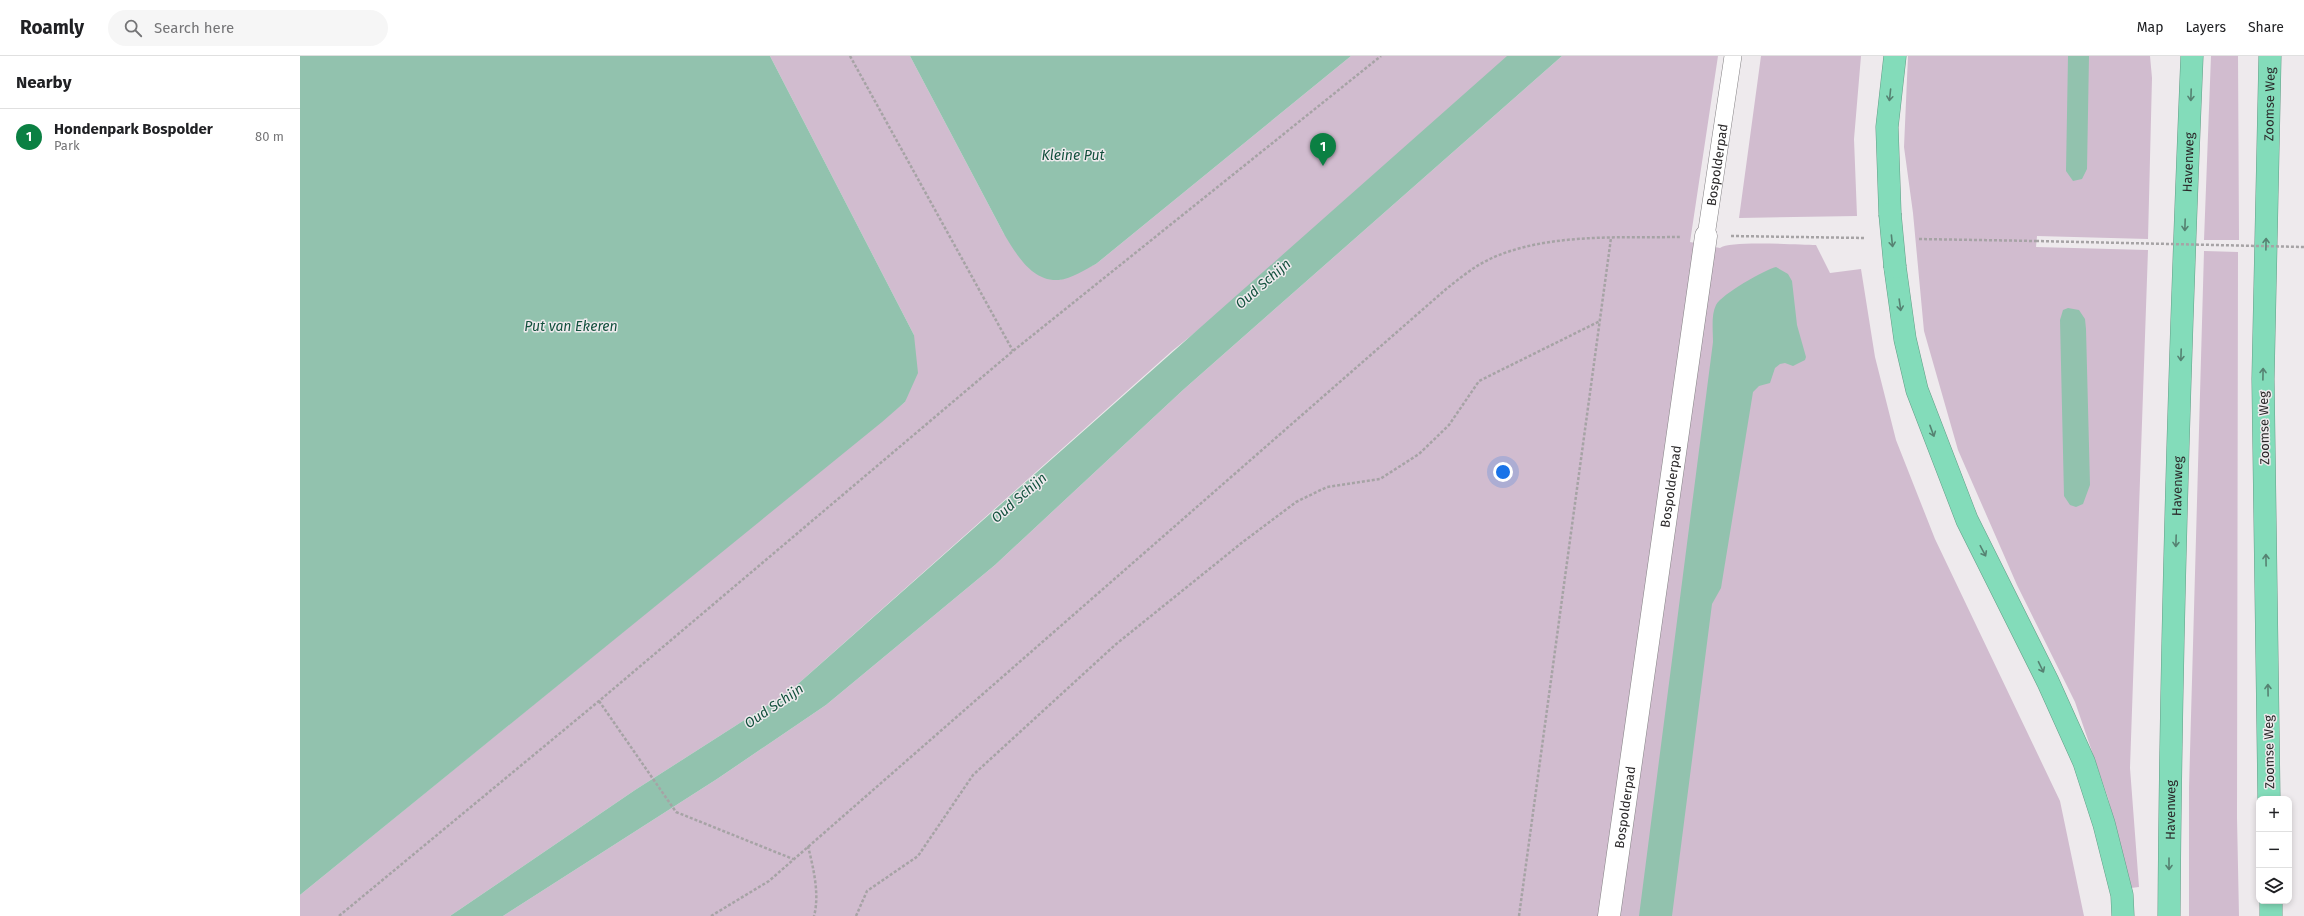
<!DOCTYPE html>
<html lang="en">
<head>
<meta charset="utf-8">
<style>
	body { margin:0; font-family:"Fira Sans",sans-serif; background:#f6f6f6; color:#202124 }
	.controls { position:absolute; right:12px; bottom:12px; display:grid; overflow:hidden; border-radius:8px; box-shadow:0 2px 6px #0003 }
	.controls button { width:36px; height:36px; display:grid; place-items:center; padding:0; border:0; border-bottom:1px solid #e0e0e0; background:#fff; color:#202124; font:20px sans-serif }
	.you { position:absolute; left:1203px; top:416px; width:14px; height:14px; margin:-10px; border:3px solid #fff; border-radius:50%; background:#1a73e8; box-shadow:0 0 0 6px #1a73e833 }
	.badge { display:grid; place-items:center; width:26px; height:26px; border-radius:50%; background:#0b8043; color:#fff; font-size:13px; font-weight:700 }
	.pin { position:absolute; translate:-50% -33px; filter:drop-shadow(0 1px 2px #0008) }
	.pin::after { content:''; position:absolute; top:21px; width:14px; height:12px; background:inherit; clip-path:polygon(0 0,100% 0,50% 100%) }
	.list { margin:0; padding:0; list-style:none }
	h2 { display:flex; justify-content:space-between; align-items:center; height:52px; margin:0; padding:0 16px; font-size:17px }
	h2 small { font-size:13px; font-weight:400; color:#757577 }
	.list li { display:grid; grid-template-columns:26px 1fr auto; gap:12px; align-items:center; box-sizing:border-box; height:56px; padding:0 16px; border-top:1px solid #e0e0e0 }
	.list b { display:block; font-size:15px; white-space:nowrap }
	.list p { margin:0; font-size:13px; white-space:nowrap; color:#757577 }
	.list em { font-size:13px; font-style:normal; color:#757577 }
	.icon { flex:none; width:22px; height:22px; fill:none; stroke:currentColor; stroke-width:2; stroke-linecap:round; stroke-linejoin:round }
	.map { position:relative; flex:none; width:2004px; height:860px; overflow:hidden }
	header { display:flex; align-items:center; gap:24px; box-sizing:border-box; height:56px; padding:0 20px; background:#fff; border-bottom:1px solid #e0e0e0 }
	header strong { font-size:19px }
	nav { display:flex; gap:22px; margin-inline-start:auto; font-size:14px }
	.search { width:280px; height:36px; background:#f6f6f6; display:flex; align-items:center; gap:10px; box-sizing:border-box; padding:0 14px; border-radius:22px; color:#757577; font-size:15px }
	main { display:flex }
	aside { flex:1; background:#fff }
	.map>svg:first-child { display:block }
</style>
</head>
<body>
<header>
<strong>Roamly</strong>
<div class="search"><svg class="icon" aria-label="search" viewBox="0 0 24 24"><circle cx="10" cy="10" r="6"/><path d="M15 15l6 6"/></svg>Search here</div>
<nav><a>Map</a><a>Layers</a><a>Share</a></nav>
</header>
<main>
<aside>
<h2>Nearby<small></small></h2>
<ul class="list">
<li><span class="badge">1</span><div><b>Hondenpark Bospolder</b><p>Park</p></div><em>80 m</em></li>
</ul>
</aside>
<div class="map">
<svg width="2004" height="860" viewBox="0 0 2004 860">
	<rect width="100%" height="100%" fill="#eeeaed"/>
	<path fill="#d1bccf" d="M470 0H610L704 178 759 224 796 208 1051 0H1241L872 295 490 635 335 734 150 860H0V839L605 346 614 279Z
		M1262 0H1418L1390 186 1420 192C1430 184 1498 189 1516 189L1530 217 1561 213 1575 301 1596 384 1635 483 1760 745 1784 860H203L417 723 526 649 695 509 883 334Z
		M1461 0H1561L1554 83 1557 160 1439 162Z
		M1608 0H1850L1852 22 1848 183 1737 180 1736 191 1848 194 1830 712 1839 831 1831 832 1808 742 1775 646 1717 529 1658 394 1624 275 1613 157 1604 91Z
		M1911 0H1938L1939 184H1904Z
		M1904 195 1938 196 1937 762 1939 860H1889V732Z"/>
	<path fill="#92c2ae" d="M0 0H470L614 279 618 317 605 346 582 366 0 839Z
		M610 0H1051L796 208C786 213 771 223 759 224 732 226 716 198 704 178Z
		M1207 0H1262L883 334 695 509 526 649 417 723 203 860H150L335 734 490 635Z
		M1768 0H1789L1787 113 1782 123 1773 125 1766 115Z
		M1476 211 1488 218 1492 225 1497 269 1506 301 1505 304 1493 310 1485 307 1480 308 1475 312 1470 327 1459 330 1453 336 1421 532 1412 548 1372 860H1339L1413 286C1413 274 1411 259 1416 249 1422 238 1464 214 1476 211Z
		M1768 252 1779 254 1785 263 1786 273 1790 429 1783 448 1776 451 1770 449 1764 440 1760 264 1763 254Z"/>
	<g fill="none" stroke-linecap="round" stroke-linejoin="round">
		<g stroke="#838083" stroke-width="18">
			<g id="service">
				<path id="s1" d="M1406 180 1433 0"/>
			</g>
		</g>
		<g stroke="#838083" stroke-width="23">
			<g id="minor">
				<path id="s2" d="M1309 860 1406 180"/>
			</g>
		</g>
		<g stroke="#649d87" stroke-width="23">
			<g id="motorway">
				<path d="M1590 158 1587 71 1595 0"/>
				<path d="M1595 211 1605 283 1617 334 1667 464 1748 626 1784 706 1804 768 1822 839 1823 860"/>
				<path id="s3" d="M1969 743 1963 323 1970 0"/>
				<path d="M1971 845V860"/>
				<path id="s4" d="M1869 860C1871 573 1880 287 1892 0"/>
			</g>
		</g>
		<path stroke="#a6a3a5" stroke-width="2.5" stroke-dasharray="3 2" stroke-linecap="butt" d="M550 0 713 295
			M1431 180 1566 182
			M1619 183 1736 185
			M299 645 376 756 493 803
			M508 790C513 811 520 838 514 860
			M39 860 299 645 713 295 1081 0
			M411 860 469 825 1145 234C1155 226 1166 217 1177 210 1233 176 1316 182 1380 181
			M556 860 567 835 618 800 673 719 815 589 944 485 996 446 1027 431 1080 423 1119 398 1149 369 1179 325 1300 265
			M1219 860 1311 182"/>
		<use href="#service" stroke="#fff" stroke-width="17"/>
		<use href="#minor" stroke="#fff" stroke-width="22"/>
		<use href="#motorway" stroke="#83dcba" stroke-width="22"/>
		<g stroke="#649d87" stroke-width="23" stroke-linecap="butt">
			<path id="motorway-bridge" d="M1590 158 1595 211"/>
		</g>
		<path stroke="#a6a3a5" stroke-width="2.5" stroke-dasharray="3 2" stroke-linecap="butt" d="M1736 185 2004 191"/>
		<use href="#motorway-bridge" stroke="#83dcba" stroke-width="22"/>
	</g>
	<defs><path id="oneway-shaft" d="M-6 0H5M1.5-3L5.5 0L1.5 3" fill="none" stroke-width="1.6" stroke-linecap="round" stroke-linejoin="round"/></defs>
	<g stroke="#568272">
		<use href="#oneway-shaft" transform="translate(1590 39) rotate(96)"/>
		<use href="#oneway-shaft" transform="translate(1891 39) rotate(92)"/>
		<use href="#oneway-shaft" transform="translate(1885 169) rotate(92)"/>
		<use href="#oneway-shaft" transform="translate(1592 185) rotate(84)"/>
		<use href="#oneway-shaft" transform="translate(1966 188) rotate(-89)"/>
		<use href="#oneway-shaft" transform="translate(1600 249) rotate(82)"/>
		<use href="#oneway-shaft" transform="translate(1881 299) rotate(92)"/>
		<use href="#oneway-shaft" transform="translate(1963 318) rotate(-89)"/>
		<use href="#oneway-shaft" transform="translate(1632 375) rotate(70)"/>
		<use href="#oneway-shaft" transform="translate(1876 485) rotate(92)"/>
		<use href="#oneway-shaft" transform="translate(1683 495) rotate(62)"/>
		<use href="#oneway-shaft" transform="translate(1966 504) rotate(-91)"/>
		<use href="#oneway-shaft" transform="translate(1741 611) rotate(64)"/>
		<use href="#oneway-shaft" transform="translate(1968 634) rotate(-91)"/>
		<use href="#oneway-shaft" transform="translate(1869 808) rotate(90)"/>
	</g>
	<g text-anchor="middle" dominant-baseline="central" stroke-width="3" stroke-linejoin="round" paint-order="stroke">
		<g font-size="13" fill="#2a2829" stroke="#eeeaed">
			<text stroke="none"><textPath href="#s3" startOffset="695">Zoomse Weg</textPath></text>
			<text stroke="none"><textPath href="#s4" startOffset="754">Havenweg</textPath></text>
			<text stroke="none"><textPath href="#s1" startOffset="72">Bospolderpad</textPath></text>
			<text transform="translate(1964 372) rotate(-91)">Zoomse Weg</text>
			<text stroke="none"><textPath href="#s2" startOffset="434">Bospolderpad</textPath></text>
			<text stroke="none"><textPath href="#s4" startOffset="430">Havenweg</textPath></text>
			<text transform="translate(1969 696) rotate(-91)">Zoomse Weg</text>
			<text stroke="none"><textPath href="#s2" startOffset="110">Bospolderpad</textPath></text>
			<text stroke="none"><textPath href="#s4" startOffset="106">Havenweg</textPath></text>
		</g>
		<g font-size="14" font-style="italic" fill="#12503d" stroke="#eeeaed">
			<text x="773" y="99">Kleine Put</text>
			<text transform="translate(963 228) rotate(-41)">Oud Schijn</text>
			<text x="271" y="270">Put van Ekeren</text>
			<text transform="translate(719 442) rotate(-41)">Oud Schijn</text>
			<text transform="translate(474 650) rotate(-34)">Oud Schijn</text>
		</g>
	</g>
</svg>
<div class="controls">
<button>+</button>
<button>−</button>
<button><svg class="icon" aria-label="layers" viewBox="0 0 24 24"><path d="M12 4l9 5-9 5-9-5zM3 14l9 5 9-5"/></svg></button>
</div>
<div class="you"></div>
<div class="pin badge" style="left:1023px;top:110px">1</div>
</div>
</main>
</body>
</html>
